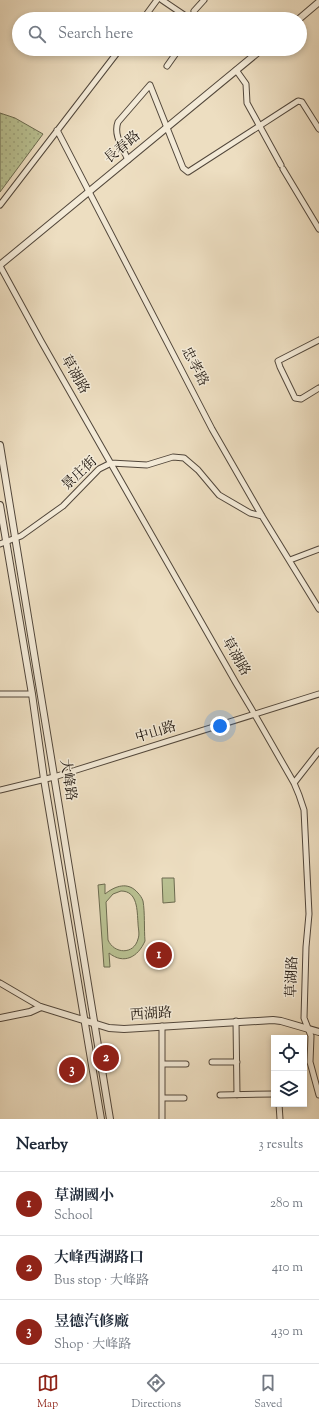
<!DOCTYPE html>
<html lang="en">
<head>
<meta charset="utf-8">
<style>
	body { margin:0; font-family:"Sorts Mill Goudy","Noto Serif TC",serif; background:#f6f6f7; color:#1f2937 }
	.controls { position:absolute; right:12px; bottom:12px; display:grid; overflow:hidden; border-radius:0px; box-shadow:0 2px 6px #0003 }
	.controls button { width:36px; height:36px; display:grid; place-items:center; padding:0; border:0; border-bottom:1px solid #e0e1e3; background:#fff; color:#1f2937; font:20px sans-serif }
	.you { position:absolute; left:220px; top:726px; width:14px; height:14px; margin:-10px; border:3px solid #fff; border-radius:50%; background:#1a73e8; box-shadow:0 0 0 6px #1a73e833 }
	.badge { display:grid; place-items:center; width:26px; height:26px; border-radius:50%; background:#8f2418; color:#fff; font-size:13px; font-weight:700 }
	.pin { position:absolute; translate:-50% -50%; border:2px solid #fff; box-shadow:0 1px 4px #0006 }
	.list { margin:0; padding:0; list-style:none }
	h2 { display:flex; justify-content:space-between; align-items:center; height:52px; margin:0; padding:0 16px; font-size:17px }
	h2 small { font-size:13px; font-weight:400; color:#747a83 }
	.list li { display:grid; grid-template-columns:26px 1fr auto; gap:12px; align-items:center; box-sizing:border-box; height:64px; padding:0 16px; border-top:1px solid #e0e1e3 }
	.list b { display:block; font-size:15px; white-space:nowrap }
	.list p { margin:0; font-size:13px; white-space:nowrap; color:#747a83 }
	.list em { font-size:13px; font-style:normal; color:#747a83 }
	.icon { flex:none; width:22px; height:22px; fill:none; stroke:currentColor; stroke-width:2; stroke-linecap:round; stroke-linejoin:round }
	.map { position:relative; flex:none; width:319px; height:1119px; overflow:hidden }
	.search { position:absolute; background:#fff; box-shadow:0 2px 6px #0003; left:12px; right:12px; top:12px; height:44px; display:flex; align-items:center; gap:10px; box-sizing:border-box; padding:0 14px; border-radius:22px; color:#747a83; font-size:15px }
	.sheet { height:244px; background:#fff }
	nav { display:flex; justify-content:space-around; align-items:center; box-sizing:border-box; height:56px; border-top:1px solid #e0e1e3; background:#fff; font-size:11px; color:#747a83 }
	nav a { display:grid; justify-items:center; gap:2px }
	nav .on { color:#8f2418 }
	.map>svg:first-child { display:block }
</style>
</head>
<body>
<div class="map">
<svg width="319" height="1119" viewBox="0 0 319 1119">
	<defs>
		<pattern id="park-dots" width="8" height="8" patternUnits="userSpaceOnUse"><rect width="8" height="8" fill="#b9c192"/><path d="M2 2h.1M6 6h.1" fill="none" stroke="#9fa57d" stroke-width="1.8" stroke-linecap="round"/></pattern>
	</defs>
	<rect width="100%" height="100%" fill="#eddec1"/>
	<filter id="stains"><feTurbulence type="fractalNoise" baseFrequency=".005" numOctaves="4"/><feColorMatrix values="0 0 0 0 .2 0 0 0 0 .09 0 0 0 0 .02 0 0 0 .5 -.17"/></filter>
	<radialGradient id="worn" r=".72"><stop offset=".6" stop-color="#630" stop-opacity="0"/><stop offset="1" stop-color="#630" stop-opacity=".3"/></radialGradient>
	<path fill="#b9c192" stroke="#6c6b50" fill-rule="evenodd" d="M162 878H174L175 902 163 903Z
		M105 884V894C115 886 128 881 138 893 140 895 142 898 143 901 145 912 144 929 145 941 138 957 124 965 109 953L110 967H104L98 885ZM121 891C138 891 137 911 138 923 138 928 140 934 138 939 134 955 114 954 108 940L106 902 113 894Z"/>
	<path fill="url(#park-dots)" stroke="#6c6b50" d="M0 113 15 118 43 134 0 192Z"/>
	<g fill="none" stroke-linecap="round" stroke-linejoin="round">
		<g stroke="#52473b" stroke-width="7">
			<path id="minor" d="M162 0 190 19
				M194 11 204 0
				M143 19 157 0
				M167 66 179 49
				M236 70 246 84 247 103 281 165
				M57 130 212 429 262 516 319 609
				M128 160C123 148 113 135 118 122L150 85 183 168 188 172 298 101 302 102 319 129
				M283 169 319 229
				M0 205 120 49
				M0 266 41 341 236 683 255 715 294 783 299 795 304 810 309 914 306 947 304 1018 311 1036 310 1062 319 1095
				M319 340 278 361 280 367 295 398 301 399 319 388
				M0 544 21 536 63 506 99 469 111 463 147 465 173 457 184 458 198 470 219 495 250 513 262 516
				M290 560 319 549
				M0 694H32
				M294 783 319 751
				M0 790 54 777 319 694
				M0 983 41 1007
				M236 1021 237 1095
				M162 1026V1119
				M212 1062H237
				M162 1064H186
				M220 1095 274 1094
				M162 1098H184
				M279 1104 280 1119"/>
		</g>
		<g stroke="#52473b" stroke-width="8">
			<path id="tertiary" d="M299 19 319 2
				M0 265 262 49
				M0 445 110 1119
				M0 505 32 694 44 779 101 1119
				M0 1018 30 1012 41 1007 109 1028 124 1029 273 1020 281 1021 319 1032"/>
		</g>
		<use href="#minor" stroke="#f3ead7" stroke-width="5"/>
		<use href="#tertiary" stroke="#f3ead7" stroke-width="6"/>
	</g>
	<g text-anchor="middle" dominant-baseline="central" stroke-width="3" stroke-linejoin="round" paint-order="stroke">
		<g font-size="14" fill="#1e150e" stroke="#f3ead7">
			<text transform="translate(123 148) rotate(-40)">長春路</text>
			<text transform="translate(194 367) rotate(63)">忠孝路</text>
			<text transform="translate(74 375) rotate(60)">草湖路</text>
			<text transform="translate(80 474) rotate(-43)">景庄街</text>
			<text transform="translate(235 657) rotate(60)">草湖路</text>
			<text transform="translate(156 733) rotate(-17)">中山路</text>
			<text transform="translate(67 780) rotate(81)">大峰路</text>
			<text transform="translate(293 977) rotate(-88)">草湖路</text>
			<text transform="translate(151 1015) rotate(-4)">西湖路</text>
		</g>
	</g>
	<rect width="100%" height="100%" filter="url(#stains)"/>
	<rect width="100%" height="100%" fill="url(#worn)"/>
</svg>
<div class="controls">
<button><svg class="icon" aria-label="locate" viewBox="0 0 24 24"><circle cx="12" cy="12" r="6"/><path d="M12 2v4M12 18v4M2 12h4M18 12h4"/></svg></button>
<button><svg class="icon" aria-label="layers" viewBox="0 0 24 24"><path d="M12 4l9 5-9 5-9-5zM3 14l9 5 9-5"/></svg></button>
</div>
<div class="you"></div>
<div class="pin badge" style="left:159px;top:955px">1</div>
<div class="pin badge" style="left:106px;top:1058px">2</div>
<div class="pin badge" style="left:72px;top:1070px">3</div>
<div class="search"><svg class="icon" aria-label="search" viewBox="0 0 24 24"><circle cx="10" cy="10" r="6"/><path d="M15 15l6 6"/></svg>Search here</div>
</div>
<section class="sheet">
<h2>Nearby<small>3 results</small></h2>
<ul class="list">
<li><span class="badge">1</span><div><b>草湖國小</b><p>School</p></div><em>280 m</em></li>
<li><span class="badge">2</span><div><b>大峰西湖路口</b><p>Bus stop · 大峰路</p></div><em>410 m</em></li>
<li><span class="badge">3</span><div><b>昱德汽修廠</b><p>Shop · 大峰路</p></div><em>430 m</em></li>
</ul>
</section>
<nav>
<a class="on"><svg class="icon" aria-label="map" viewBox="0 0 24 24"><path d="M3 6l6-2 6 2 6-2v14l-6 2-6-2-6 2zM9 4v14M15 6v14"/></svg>Map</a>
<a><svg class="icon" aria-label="directions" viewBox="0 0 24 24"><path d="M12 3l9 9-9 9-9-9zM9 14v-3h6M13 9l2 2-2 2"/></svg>Directions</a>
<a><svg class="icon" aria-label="saved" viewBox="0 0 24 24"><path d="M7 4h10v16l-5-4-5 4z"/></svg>Saved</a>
</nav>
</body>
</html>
